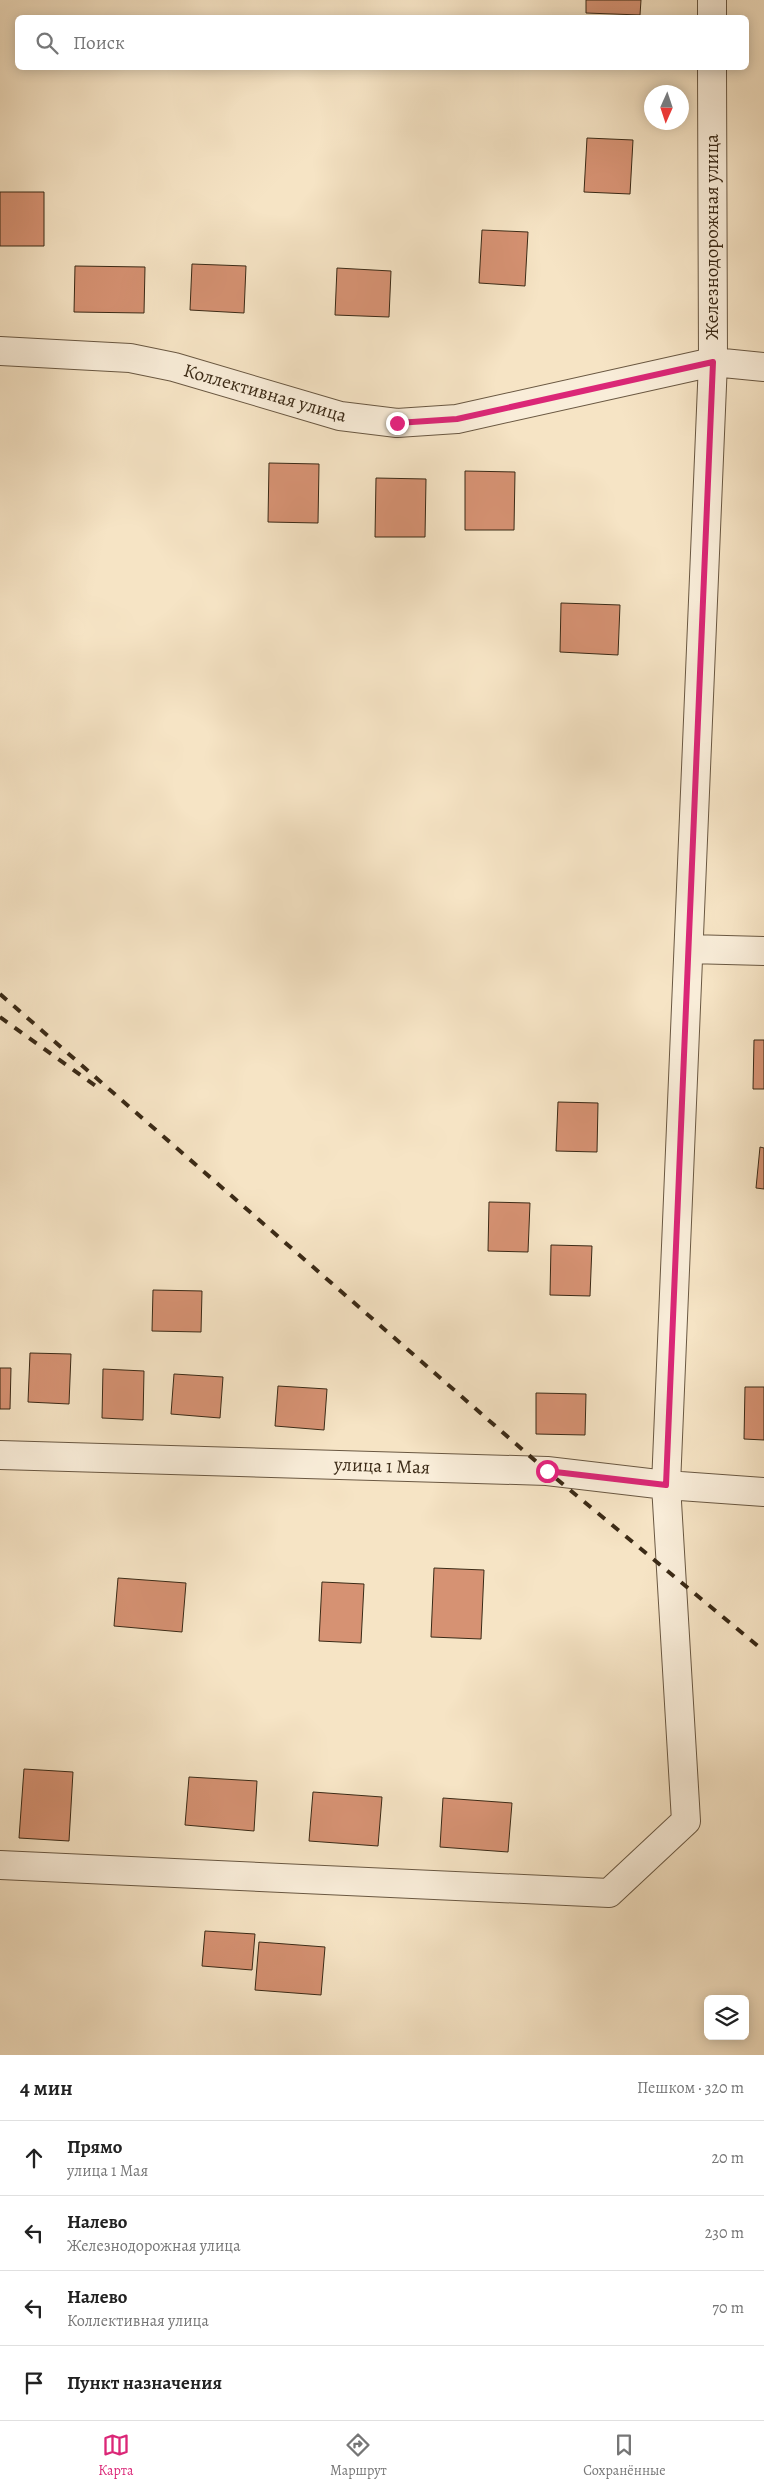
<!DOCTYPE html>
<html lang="ru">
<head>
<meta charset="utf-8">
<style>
	body { margin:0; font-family:Alegreya,serif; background:#f6f6f6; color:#222 }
	.controls { position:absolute; right:15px; bottom:15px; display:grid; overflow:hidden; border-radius:8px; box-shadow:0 2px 12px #0003 }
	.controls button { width:45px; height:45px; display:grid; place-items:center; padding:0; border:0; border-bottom:1px solid #e0e0e0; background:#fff; color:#222; font:25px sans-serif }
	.compass { position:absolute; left:644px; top:85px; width:45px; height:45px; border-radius:50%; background:#fff; box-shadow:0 2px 12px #0003; rotate:183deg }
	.stop { position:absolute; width:15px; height:15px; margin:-11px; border:4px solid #db2777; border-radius:50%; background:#fff }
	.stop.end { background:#db2777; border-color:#fff; box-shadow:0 1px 5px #0008 }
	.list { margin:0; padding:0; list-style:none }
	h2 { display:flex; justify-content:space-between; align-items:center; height:65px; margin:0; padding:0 20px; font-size:21px }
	h2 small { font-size:16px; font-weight:400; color:#767676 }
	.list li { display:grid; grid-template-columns:32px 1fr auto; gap:15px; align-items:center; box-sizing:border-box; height:75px; padding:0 20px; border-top:1px solid #e0e0e0 }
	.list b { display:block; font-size:19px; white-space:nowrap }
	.list p { margin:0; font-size:16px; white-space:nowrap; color:#767676 }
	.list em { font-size:16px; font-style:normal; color:#767676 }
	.icon { flex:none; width:28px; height:28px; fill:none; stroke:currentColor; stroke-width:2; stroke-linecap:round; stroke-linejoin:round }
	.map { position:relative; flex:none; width:764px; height:2055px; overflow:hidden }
	.search { position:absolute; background:#fff; box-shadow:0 2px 12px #0003; left:15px; right:15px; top:15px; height:55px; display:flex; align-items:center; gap:12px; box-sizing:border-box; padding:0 18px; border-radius:8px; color:#767676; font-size:19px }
	.sheet { height:365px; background:#fff }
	nav { display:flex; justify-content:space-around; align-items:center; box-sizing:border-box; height:70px; border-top:1px solid #e0e0e0; background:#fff; font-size:14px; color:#767676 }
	nav a { display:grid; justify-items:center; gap:2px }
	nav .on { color:#db2777 }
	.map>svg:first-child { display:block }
</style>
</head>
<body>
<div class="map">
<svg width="764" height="2055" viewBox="0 0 764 2055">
	<rect width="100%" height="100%" fill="#f6e4c5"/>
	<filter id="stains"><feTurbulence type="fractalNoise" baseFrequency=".004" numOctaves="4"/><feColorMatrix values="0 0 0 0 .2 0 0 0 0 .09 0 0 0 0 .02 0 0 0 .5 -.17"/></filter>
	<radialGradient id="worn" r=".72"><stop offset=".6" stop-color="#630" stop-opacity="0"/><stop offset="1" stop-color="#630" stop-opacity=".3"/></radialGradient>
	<path fill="#d69273" stroke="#3b2a16" d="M586 0H641L640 15 586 13Z
		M587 138 633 140 630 194 584 192Z
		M0 192H44V246H0Z
		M482 230 528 232 525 286 479 283Z
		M192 264 246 266 244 313 190 310Z
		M75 266 145 267 144 313 74 312Z
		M337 268 391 271 389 317 335 315Z
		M269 463 319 464 318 523 268 522Z
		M465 471 515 472 514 530H465Z
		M376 478 426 479 425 537H375Z
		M561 603 620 605 618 655 560 652Z
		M754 1040H764V1089H753Z
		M558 1102 598 1103 597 1152 556 1151Z
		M760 1147 764 1148V1189L756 1188Z
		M489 1202 530 1203 528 1252 488 1251Z
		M551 1245 592 1246 590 1296 550 1295Z
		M153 1290 202 1291 201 1332 152 1331Z
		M30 1353 71 1354 69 1404 28 1402Z
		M0 1368H11L10 1409H0Z
		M103 1369 144 1371 143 1420 102 1418Z
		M174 1374 223 1377 220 1418 171 1414Z
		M278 1386 327 1389 324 1430 275 1426Z
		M745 1387H764V1440L744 1439Z
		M536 1393 586 1394 585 1435 536 1434Z
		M434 1568 484 1570 481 1639 431 1637Z
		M118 1578 186 1583 182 1632 114 1626Z
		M322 1582 364 1584 361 1643 319 1641Z
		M24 1769 73 1772 69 1841 19 1838Z
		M189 1777 257 1781 254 1831 185 1825Z
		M313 1792 382 1797 378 1846 309 1841Z
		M443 1798 512 1803 508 1852 440 1847Z
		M205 1931 255 1934 252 1970 202 1966Z
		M259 1942 325 1947 321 1995 255 1990Z"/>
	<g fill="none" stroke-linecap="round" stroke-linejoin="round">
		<g stroke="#6a5842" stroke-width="30">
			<path id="street" d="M712 0V18
				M0 351 130 358 174 367 340 416 397 423 457 419 713 362 764 367
				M689 949 764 951
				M0 1455 547 1471 666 1485 764 1492
				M0 1865 609 1893 686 1821 666 1485 713 362 712 68"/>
		</g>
		<use href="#street" stroke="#f9edd9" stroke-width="28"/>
		<path stroke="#3b2a16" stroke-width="4" stroke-dasharray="9 9" stroke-linecap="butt" d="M0 994 547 1471 764 1651
			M0 1017 97 1087"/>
	</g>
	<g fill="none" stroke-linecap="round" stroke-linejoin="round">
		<path stroke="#db2777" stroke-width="6" d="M397 423 457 419 713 362 666 1485 547 1471"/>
	</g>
	<g text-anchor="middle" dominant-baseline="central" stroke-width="4" stroke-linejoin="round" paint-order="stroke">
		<g font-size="19" fill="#3b2a16" stroke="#f9edd9">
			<text transform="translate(712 237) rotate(-90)">Железнодорожная улица</text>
			<text transform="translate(265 393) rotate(16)">Коллективная улица</text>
			<text transform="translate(382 1466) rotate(2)">улица 1 Мая</text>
		</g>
	</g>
	<rect width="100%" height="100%" filter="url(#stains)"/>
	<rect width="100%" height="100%" fill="url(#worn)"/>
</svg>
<div class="controls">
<button><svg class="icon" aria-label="layers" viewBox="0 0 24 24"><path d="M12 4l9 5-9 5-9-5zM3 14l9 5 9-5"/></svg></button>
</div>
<svg class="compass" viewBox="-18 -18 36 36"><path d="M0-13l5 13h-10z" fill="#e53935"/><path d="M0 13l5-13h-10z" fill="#767676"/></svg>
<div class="stop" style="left:547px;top:1471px"></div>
<div class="stop end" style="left:397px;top:423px"></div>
<div class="search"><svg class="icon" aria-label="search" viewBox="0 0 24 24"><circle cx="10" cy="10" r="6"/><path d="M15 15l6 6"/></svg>Поиск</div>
</div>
<section class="sheet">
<h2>4 мин<small>Пешком · 320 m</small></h2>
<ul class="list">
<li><svg class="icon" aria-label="ahead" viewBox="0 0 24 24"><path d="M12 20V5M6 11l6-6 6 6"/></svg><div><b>Прямо</b><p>улица 1 Мая</p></div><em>20 m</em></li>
<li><svg class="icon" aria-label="left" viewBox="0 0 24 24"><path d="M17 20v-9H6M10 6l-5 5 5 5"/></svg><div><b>Налево</b><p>Железнодорожная улица</p></div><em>230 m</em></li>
<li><svg class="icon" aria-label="left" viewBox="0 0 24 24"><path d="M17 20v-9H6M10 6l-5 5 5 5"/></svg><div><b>Налево</b><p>Коллективная улица</p></div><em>70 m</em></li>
<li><svg class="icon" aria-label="arrive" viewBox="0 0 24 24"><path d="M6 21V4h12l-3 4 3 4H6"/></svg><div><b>Пункт назначения</b></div></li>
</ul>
</section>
<nav>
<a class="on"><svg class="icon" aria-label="map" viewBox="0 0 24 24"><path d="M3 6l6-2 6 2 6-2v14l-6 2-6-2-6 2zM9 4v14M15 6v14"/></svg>Карта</a>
<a><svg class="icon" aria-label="directions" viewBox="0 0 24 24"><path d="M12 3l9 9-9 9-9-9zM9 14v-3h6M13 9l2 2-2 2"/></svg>Маршрут</a>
<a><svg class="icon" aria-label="saved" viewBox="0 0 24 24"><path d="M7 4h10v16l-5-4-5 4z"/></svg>Сохранённые</a>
</nav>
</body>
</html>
